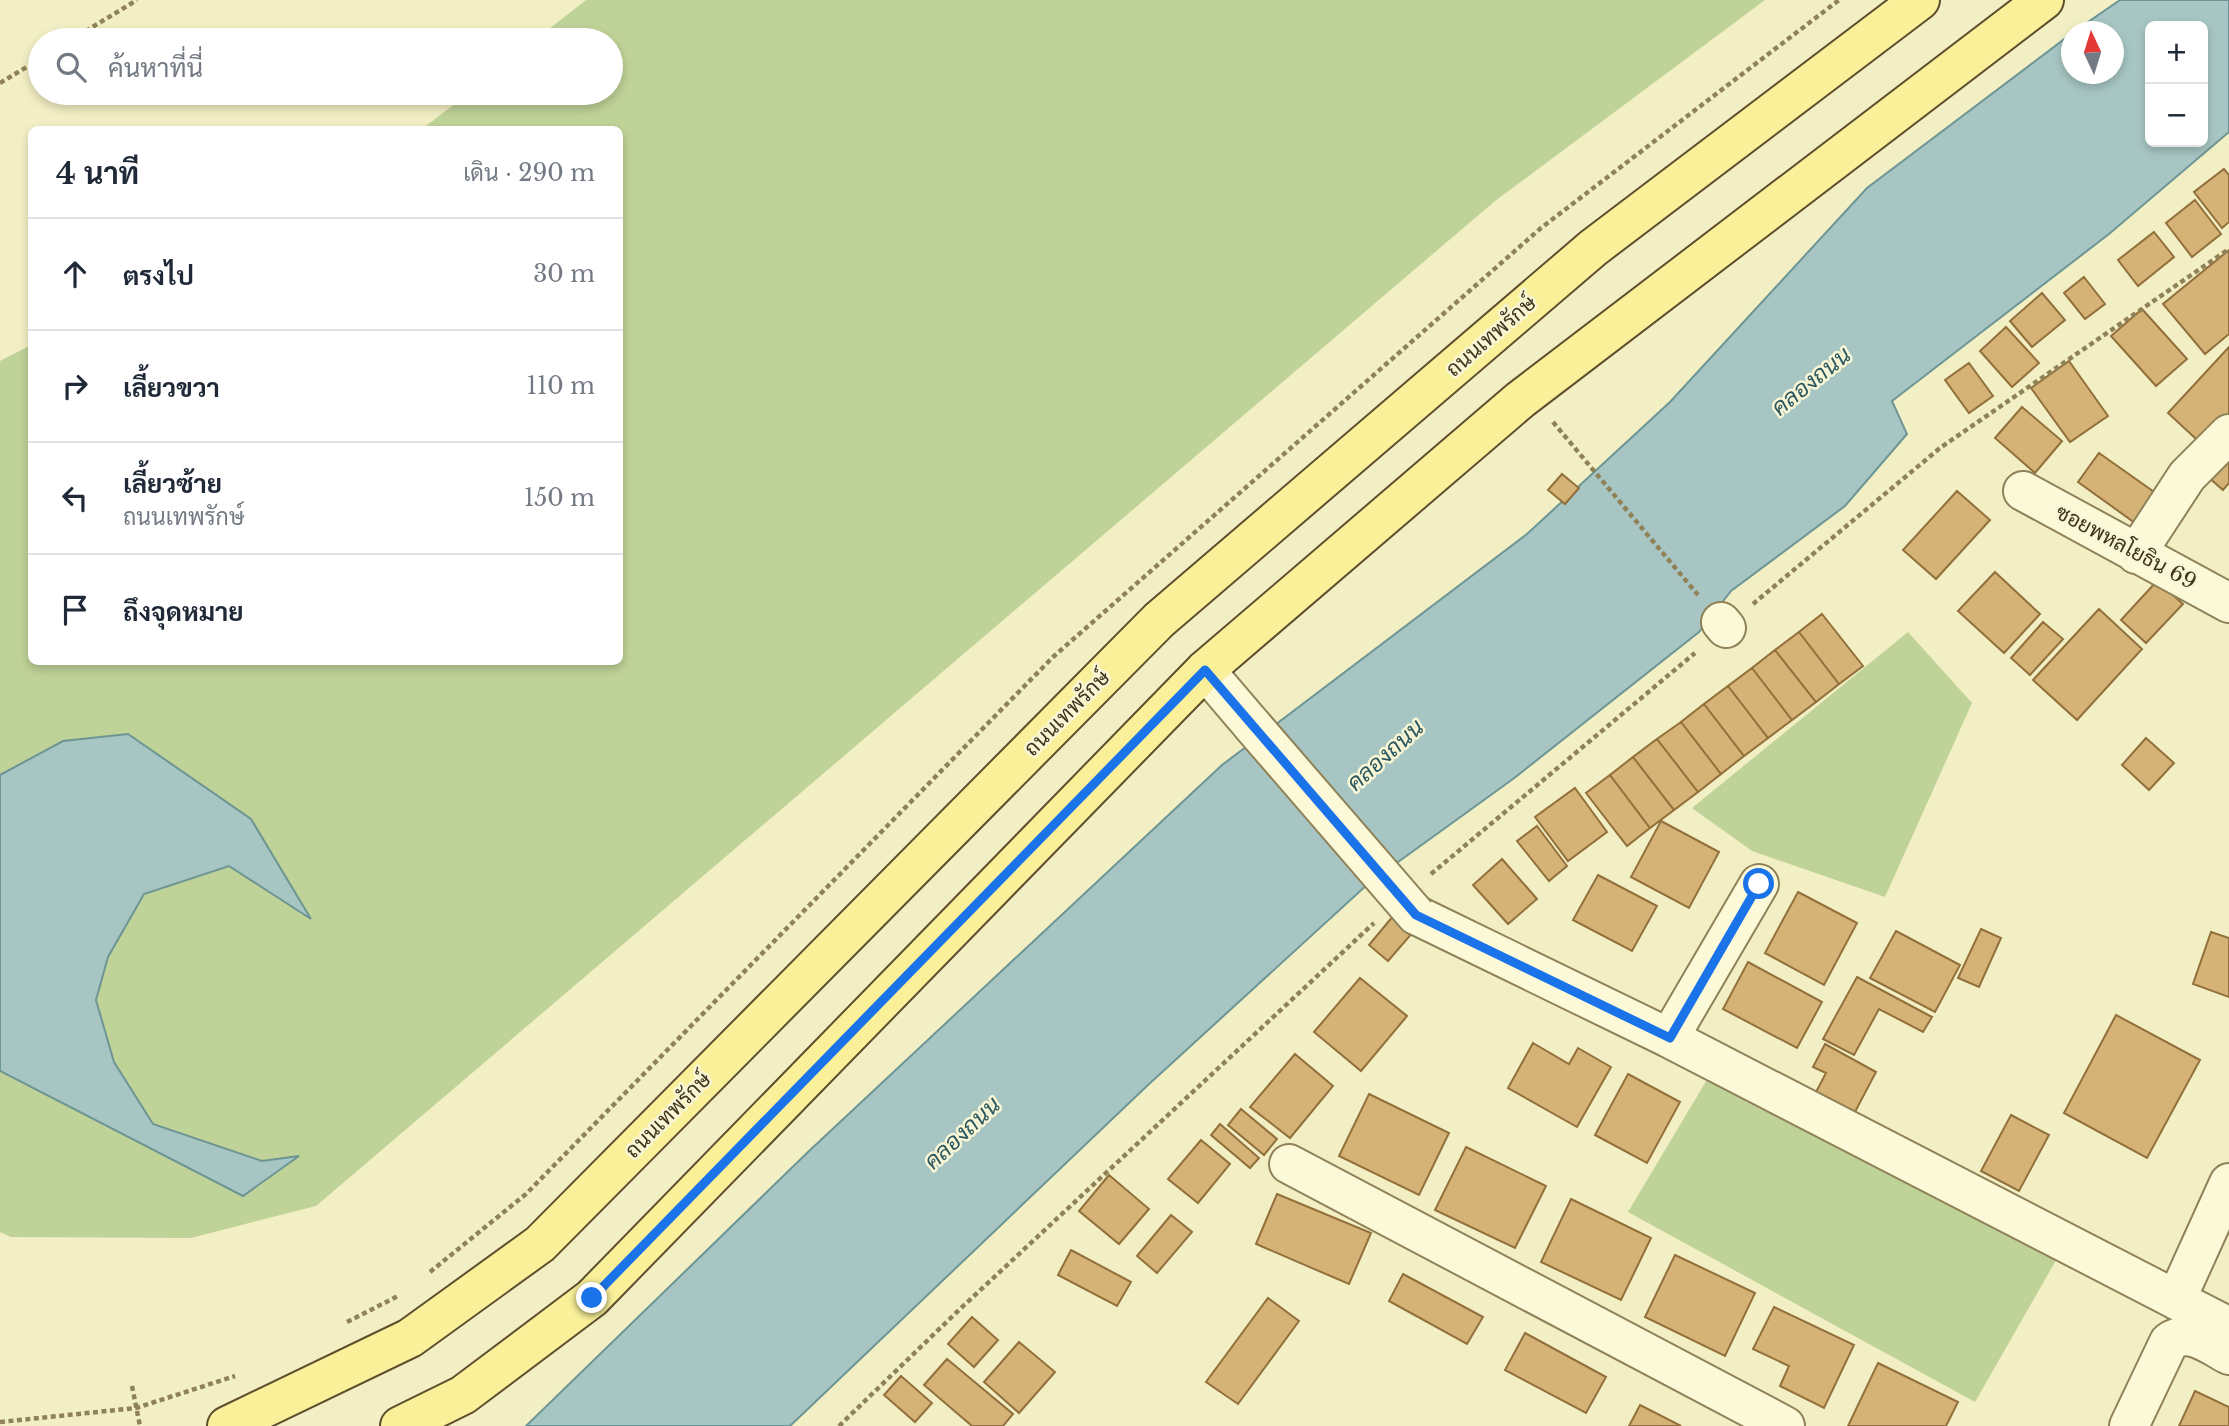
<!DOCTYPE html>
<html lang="th">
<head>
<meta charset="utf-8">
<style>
	body { margin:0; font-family:"Libre Baskerville",Sarabun,serif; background:#f6f6f7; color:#1f2937 }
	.controls { position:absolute; right:21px; top:21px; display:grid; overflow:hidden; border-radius:10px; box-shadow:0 4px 10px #0003 }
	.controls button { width:63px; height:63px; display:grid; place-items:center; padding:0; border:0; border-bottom:2px solid #e0e1e3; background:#fff; color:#1f2937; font:35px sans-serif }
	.compass { position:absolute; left:2061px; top:21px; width:63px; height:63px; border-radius:50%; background:#fff; box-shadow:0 4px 10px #0003; rotate:356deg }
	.stop { position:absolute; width:21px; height:21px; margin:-16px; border:5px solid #1a73e8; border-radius:50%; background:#fff }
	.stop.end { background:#1a73e8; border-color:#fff; box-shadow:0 2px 7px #0008 }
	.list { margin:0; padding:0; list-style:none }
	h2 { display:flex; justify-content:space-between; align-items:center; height:91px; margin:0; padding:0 28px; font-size:30px }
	h2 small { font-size:23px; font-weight:400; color:#747a83 }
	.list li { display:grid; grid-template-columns:46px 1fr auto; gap:21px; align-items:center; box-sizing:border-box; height:112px; padding:0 28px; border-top:2px solid #e0e1e3 }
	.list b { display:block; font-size:26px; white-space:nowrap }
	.list p { margin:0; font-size:23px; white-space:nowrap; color:#747a83 }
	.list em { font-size:23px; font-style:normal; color:#747a83 }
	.icon { flex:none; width:38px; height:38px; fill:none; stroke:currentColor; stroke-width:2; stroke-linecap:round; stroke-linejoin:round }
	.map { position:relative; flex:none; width:2229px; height:1426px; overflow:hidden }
	.search { position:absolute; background:#fff; box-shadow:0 4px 10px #0003; left:28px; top:28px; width:595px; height:77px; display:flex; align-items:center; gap:18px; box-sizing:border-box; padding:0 24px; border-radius:38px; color:#747a83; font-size:26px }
	.panel { position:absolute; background:#fff; box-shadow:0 4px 10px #0003; left:28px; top:126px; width:595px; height:539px; border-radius:10px }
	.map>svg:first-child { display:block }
</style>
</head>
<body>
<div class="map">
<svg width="2229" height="1426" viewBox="0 0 2229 1426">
	<rect width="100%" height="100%" fill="#f3efc4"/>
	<path fill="#bfd297" d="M586 0H1765L1495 201 316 1206 191 1238 11 1237 0 1232V361L31 345 32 662H620V130L422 129 469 93H611V40H535Z
		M1908 632 1972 703 1885 897 1752 851 1692 808Z
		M1708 1078 2059 1255 1975 1402 1628 1212Z"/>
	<path fill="#a7c6c3" stroke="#6c9594" stroke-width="2" fill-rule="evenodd" d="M2120 0H2229V132L2109 234 1892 401 1907 434 1845 506 1731 591 1699 632 1513 779 1369 883 1148 1085 790 1426H526L808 1152 1222 765 1527 534 1670 402 1867 188 2071 34 2072 74H2114V32L2075 31ZM2150 26H2203V142H2150Z
		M128 734 251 819 311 919 229 866 144 894 108 957 96 1000 114 1062 153 1124 262 1161 299 1156 243 1196 0 1071V775L63 741Z"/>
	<path fill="#d5b276" stroke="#92703b" stroke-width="2" d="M2224 169 2229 175V222L2222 228 2194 192Z
		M2195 200 2221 234 2192 257 2166 223Z
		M2154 232 2174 257 2138 286 2118 260Z
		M2229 250V334L2205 354 2163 304Z
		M2084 277 2105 304 2085 319 2064 293Z
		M2042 293 2065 320 2032 347 2010 321Z
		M2142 309 2187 359 2156 386 2111 336Z
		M2006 327 2039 363 2012 387 1980 351Z
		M2229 347V428L2208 450 2168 413Z
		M2069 361 2108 416 2070 442 2031 388Z
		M1969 363 1993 396 1969 413 1945 380Z
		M2022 407 2062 441 2035 473 1995 438Z
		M2229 450V483L2223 490 2200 470Z
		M2099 453 2157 494 2135 523 2078 482Z
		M1562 474 1579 488 1565 504 1548 490Z
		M1957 491 1990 520 1936 579 1903 550Z
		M1995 572 2040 614 2004 653 1958 611Z
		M2157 581 2183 604 2146 643 2121 620Z
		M2099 609 2142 649 2077 720 2033 680Z
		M1822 614 1863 666 1839 684 1799 632Z
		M2043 622 2063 639 2030 675 2011 658Z
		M1799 632 1839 684 1816 702 1775 650Z
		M1775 650 1816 702 1792 720 1752 668Z
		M1752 668 1792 720 1768 738 1728 686Z
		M1728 686 1768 738 1744 756 1704 704Z
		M1704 704 1744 756 1721 774 1681 722Z
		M1681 722 1721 774 1698 792 1657 739Z
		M2146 738 2174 763 2149 790 2122 765Z
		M1657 739 1698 792 1674 810 1633 757Z
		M1633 757 1674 810 1650 828 1610 775Z
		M1610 775 1650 828 1627 846 1586 793Z
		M1575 788 1607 832 1568 861 1535 817Z
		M1661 821 1719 852 1689 908 1631 877Z
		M1537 826 1567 866 1549 881 1517 841Z
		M1502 859 1537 899 1508 924 1473 885Z
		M1598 875 1657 906 1632 951 1573 920Z
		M1798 892 1857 923 1824 985 1765 953Z
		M1394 915 1414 931 1388 961 1369 945Z
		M1981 929 2001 938 1979 987 1958 978Z
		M1896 931 1960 965 1935 1012 1870 978Z
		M2211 932 2229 938V997L2193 984Z
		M1748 962 1822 1002 1797 1048 1723 1009Z
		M1857 977 1932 1017 1923 1032 1879 1009 1854 1055 1823 1039Z
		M1360 978 1407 1016 1361 1071 1314 1032Z
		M2116 1015 2200 1060 2147 1158 2064 1113Z
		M1533 1043 1569 1064 1578 1048 1611 1067 1577 1127 1508 1088Z
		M1825 1044 1876 1072 1855 1112 1816 1092 1826 1073 1813 1067Z
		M1295 1054 1333 1086 1290 1138 1250 1107Z
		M1628 1074 1680 1102 1647 1163 1595 1135Z
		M1369 1094 1449 1133 1419 1195 1339 1156Z
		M1241 1109 1277 1139 1264 1155 1228 1125Z
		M2011 1115 2049 1135 2019 1191 1981 1171Z
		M1220 1124 1259 1158 1250 1168 1211 1135Z
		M1201 1140 1230 1164 1198 1203 1168 1179Z
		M1466 1147 1546 1186 1515 1248 1435 1210Z
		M1109 1175 1149 1209 1119 1244 1079 1211Z
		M1277 1194 1371 1233 1349 1284 1256 1244Z
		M1571 1199 1651 1238 1621 1300 1541 1262Z
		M1171 1215 1192 1232 1157 1273 1137 1256Z
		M1071 1250 1131 1282 1117 1306 1058 1275Z
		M1675 1255 1755 1293 1725 1356 1645 1317Z
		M1403 1274 1483 1317 1467 1344 1389 1301Z
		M1268 1298 1299 1321 1238 1404 1206 1382Z
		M1774 1307 1854 1345 1824 1408 1780 1386 1789 1366 1753 1349Z
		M972 1317 998 1340 974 1367 948 1344Z
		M1525 1333 1606 1377 1586 1413 1505 1370Z
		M1019 1342 1055 1372 1019 1413 984 1382Z
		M947 1359 1013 1414 1003 1426H972L924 1385Z
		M1878 1363 1958 1402 1946 1426H1848Z
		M901 1376 932 1403 915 1422 884 1395Z
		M2195 1391 2229 1407V1426H2179Z
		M1640 1405 1681 1426H1629Z"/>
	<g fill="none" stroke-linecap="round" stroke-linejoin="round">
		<g stroke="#908258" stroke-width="42">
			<path id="minor" d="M2023 491 2229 603
				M2136 554 2187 476 2229 434
				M1721 622 1726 628
				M1205 670 1251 724
				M1416 915 1669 1038 2229 1327
				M1669 1038 1759 884
				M1289 1164 1785 1426
				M2176 1300 2229 1183
				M2129 1426 2169 1342C2189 1327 2210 1345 2229 1355"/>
		</g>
		<g stroke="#5e4e2d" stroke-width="42">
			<path id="major" d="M227 1426 410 1338 540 1244 1159 620 1593 248 1920 0
				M400 1426 463 1395 592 1298 1205 670 1520 400 2044 0"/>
		</g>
		<path stroke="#908258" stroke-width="4.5" stroke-dasharray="5 3.5" stroke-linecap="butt" d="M71 40 137 0
			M0 83 40 59
			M1553 422 1698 595
			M1753 604 1940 448 2229 249
			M1431 874 1695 653
			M430 1272 526 1194 1053 657 1541 228 1839 0
			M347 1322 398 1296
			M132 1386 140 1426
			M0 1422 136 1408 235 1376
			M839 1426 960 1309 1374 923"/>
		<use href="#minor" stroke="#fcf9d9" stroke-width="38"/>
		<use href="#major" stroke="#f9f099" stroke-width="38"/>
		<g stroke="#908258" stroke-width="42" stroke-linecap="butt">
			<path id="minor-bridge" d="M1251 724 1416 915"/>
		</g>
		<use href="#minor-bridge" stroke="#fcf9d9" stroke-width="38"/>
	</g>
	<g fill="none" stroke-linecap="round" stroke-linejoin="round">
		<path stroke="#1a73e8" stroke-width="9" d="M592 1298 1205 670 1416 915 1670 1038 1759 884"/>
	</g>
	<g text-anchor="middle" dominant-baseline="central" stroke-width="5" stroke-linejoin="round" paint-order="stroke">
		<g font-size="21" fill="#3f351e" stroke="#f9f6d5">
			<text transform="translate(1491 336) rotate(-41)">ถนนเทพรักษ์</text>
			<text transform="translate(2126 547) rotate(28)">ซอยพหลโยธิน 69</text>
			<text transform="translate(1067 713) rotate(-45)">ถนนเทพรักษ์</text>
			<text transform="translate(668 1115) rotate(-45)">ถนนเทพรักษ์</text>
		</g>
		<g font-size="23" font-style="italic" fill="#2b5860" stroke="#f9f6d5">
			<text transform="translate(1811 381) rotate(-39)">คลองถนน</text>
			<text transform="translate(1385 755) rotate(-42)">คลองถนน</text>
			<text transform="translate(962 1133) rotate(-43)">คลองถนน</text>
		</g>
	</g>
</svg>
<div class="controls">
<button>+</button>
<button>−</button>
</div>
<svg class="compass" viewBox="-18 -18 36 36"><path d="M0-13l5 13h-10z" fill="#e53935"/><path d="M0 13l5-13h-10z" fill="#747a83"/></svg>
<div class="stop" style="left:1759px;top:884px"></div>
<div class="stop end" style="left:592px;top:1298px"></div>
<div class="search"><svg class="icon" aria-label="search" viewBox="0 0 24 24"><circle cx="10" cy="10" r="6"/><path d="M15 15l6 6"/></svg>ค้นหาที่นี่</div>
<section class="panel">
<h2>4 นาที<small>เดิน · 290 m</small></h2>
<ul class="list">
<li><svg class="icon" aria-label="ahead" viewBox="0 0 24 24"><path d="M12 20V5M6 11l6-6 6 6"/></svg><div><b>ตรงไป</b></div><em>30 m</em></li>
<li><svg class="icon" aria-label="right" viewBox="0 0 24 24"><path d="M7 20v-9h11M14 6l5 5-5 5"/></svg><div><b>เลี้ยวขวา</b></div><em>110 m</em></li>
<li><svg class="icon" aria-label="left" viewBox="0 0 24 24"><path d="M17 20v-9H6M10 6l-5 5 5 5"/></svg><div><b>เลี้ยวซ้าย</b><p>ถนนเทพรักษ์</p></div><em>150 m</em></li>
<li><svg class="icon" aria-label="arrive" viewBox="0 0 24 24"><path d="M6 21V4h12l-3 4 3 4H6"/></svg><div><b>ถึงจุดหมาย</b></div></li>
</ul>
</section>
</div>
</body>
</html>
